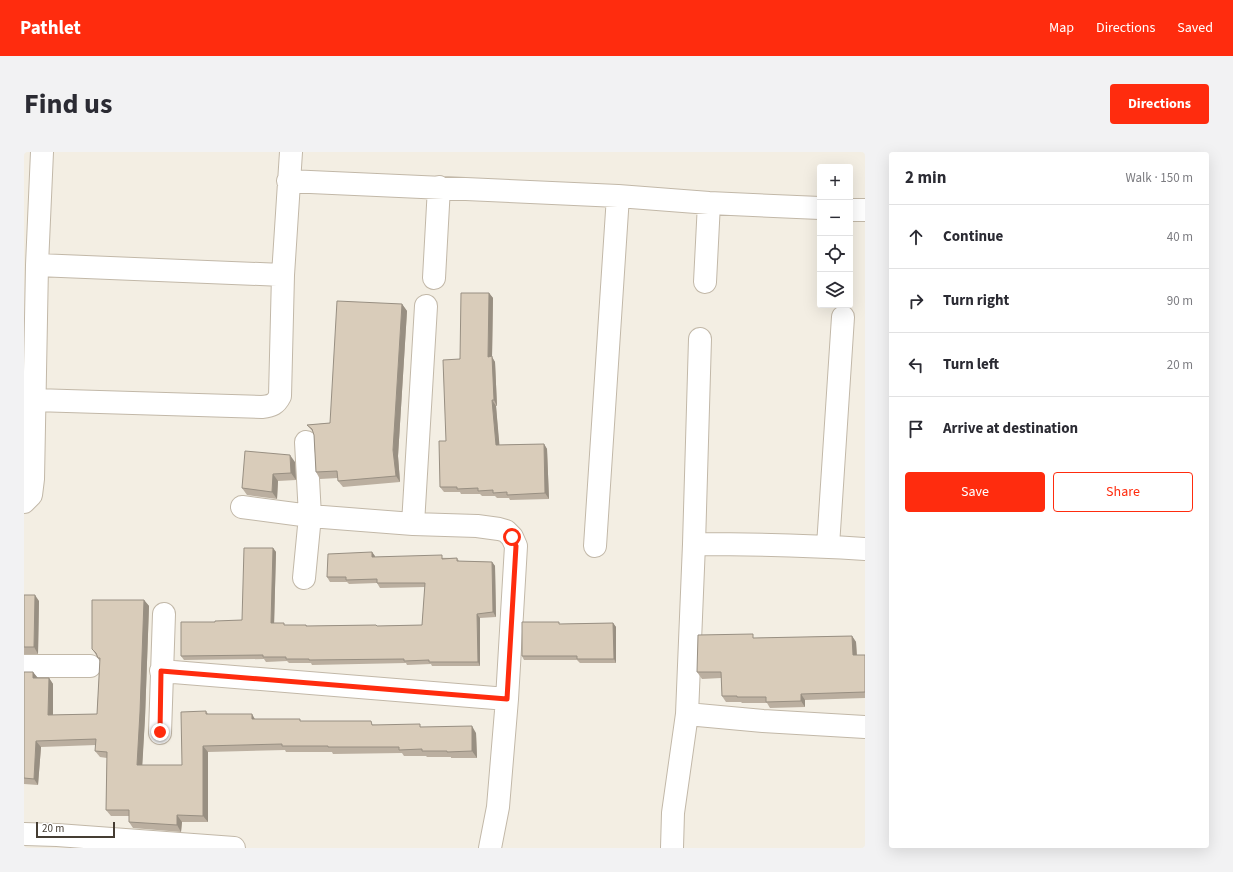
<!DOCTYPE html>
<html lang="en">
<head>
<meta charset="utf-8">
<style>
	body { margin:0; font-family:"Source Sans 3",sans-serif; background:#f2f2f3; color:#2b2b33 }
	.controls { position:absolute; right:12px; top:12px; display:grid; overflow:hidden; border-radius:4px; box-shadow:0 4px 16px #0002 }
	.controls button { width:36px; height:36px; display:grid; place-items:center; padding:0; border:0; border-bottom:1px solid #e1e1e2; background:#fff; color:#2b2b33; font:20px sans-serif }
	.scale { position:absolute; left:12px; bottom:10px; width:79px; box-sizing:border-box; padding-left:4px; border:2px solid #453d33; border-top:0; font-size:11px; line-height:14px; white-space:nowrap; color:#453d33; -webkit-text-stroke:3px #fff; paint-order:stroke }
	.stop { position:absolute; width:12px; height:12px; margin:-9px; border:3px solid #ff2c0e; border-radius:50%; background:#fff }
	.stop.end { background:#ff2c0e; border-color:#fff; box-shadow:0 1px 4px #0008 }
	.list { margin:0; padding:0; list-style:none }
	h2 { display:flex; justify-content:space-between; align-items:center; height:52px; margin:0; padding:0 16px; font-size:17px }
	h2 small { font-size:13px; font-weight:400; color:#7c7c81 }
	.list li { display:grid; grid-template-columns:26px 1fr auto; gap:12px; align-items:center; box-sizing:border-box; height:64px; padding:0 16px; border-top:1px solid #e1e1e2 }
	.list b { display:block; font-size:15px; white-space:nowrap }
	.list em { font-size:13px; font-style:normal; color:#7c7c81 }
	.actions { display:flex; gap:8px; padding:12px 16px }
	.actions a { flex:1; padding:9px 0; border:1px solid #ff2c0e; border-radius:4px; text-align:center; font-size:14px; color:#ff2c0e }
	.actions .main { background:#ff2c0e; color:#fff }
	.icon { flex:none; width:22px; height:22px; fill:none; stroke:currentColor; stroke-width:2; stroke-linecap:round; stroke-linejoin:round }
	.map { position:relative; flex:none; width:841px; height:696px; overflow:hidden; border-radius:4px }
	header { display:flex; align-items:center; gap:24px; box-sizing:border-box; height:56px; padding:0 20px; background:#ff2c0e; color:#fff }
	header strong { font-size:19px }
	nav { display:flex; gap:22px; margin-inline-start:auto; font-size:14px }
	.intro { display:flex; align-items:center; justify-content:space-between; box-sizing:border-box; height:96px; padding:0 24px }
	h1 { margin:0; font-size:28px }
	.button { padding:10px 18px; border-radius:4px; background:#ff2c0e; color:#fff; font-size:14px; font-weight:700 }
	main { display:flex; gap:24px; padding:0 24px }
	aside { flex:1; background:#fff; border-radius:4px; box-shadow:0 4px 16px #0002 }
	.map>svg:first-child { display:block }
</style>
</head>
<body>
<header>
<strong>Pathlet</strong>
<nav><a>Map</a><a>Directions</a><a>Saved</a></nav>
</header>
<div class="intro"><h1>Find us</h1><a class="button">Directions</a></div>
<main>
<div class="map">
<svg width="841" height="696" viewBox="0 0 841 696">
	<rect width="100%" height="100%" fill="#f3eee3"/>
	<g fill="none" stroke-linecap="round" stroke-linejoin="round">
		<g stroke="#c2b8a8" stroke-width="24">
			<path id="minor" d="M264 29 594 44 685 51 796 56
				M826 58H841
				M13 113 259 123
				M410 126 415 35
				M681 130 685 51
				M10 248 238 255C248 254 252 252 256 244L259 123 267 0
				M0 350 7 343 9 327 13 113 18 0
				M218 355 286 364 389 372 453 374 475 377 482 379 488 385 492 394 483 547 474 655 466 696
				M389 372 402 154
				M670 392 676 187
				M571 394 594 44
				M804 394 819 165
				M280 426 286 364 282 290
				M0 514H66
				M137 519 483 547
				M663 562 739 569 841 575
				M136 581 140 462
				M0 682 33 683 210 696
				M648 696 649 661 663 562 670 392C727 392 784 393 841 397"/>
		</g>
		<use href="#minor" stroke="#fff" stroke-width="22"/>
	</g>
	<path fill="#bbafa0" d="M465 141 469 146 468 205 471 210 473 254H472L475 293 520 292 523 297 525 347 486 348 485 346H473L471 344H458L456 342H437L436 340H420L416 335 422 289 436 207Z
		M378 152 383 159 374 304 376 330 319 335 314 329V326L296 327 292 320 290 283 289 280 283 273 306 271Z
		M271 310 272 328 254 329 253 347 223 343 218 336Z
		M249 396 252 400 250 471 261 473H282L283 474 352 473 353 474 398 473 401 435 356 436 353 431 325 432 323 430H306L303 425 348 400 351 405 433 406 435 409 468 410 471 414 472 465 456 466V514H408L407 512 383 513 382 511 288 513 287 511H265L263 509 242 510 240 507 160 508 157 504 191 470 218 468Z
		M0 443 15 449 14 502H0Z
		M120 448 125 454 121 566 118 613H158L182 559 184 562 231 567 398 575 452 581 453 606H427V605H403L402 604H380L378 601 309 602 308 600H262L261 598 184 600V670H158L157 680 109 676 105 670V664H87L82 658 83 606 76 605 71 599 72 593 17 595 14 633 0 632V520H9L13 526H25L29 532V563L73 562 76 509 68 497Z
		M589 471 592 475V511H556L553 508H500L498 504 537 472Z
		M828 484 832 490 833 503H841V546L781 548V555L746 556 743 551H718L717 550H702L698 544 697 526 678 527 673 520 732 486Z"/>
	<path fill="#988f82" d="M465 141 469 146 468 205 471 210 473 254 470 248 464 205Z
		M378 152 383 159 374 304 376 330 372 324 369 298Z
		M468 248 472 254 476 299 472 293Z
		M520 292 523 297 525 347 521 341Z
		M266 303 271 310 272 328 267 321Z
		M249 322 254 329 253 347 248 340Z
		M249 396 252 400 250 475 247 471Z
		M348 400 351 404V409L348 405Z
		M468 410 471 414 472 465 469 460Z
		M11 443 15 449 14 502 10 495Z
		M120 448 125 454 121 566 118 619 113 613Z
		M453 462 456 466V514L454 510Z
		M589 471 592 475V511L590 507Z
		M828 484 832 490 833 509 829 503Z
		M9 520 14 526H9Z
		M25 526 29 532V569L24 563Z
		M777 542 781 548V555L777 549Z
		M228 562 232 569 228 567Z
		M448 574 452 581 453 606 448 599Z
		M12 589 17 595 14 633 10 627Z
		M179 594 184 600V670L179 664Z
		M153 663 158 670 157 680 153 673Z"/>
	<path fill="#d9ccba" stroke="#988f82" d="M437 141H465L464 205 468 204 470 248H468L472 293 520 292 521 341 483 343V340L469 341V338L454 339V336L433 337V335H416L415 289H422L419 208 436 207Z
		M313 149 378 152 369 298 372 324 314 329 313 319 292 320 290 283 288 277 283 273 306 271Z
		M221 299 266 303 267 321 249 322 248 340 218 336Z
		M220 396H249L247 471H260V473H282V474L352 473 353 474 398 473 401 431H353V427L322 428V425H303L304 402 348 400V405L418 403V407L433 406V409L468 410 469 460 453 462 454 510H405V508L380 509V507L285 508V507H262V505H239V503L157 504V470H191V469L218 468Z
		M0 443H11L10 495H0Z
		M68 448H120L116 560 113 613H158L157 560 182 559V562H228V567H276V569H347L348 573 396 572V575L448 574V599L423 600V599H398V597L375 598V595H304V594H258V592L179 594V664L153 663V673L105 670V658H82L83 600 71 599 72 587 12 589 10 627 0 626V520H9V526H25L24 563 73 562 76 506H74L72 501 68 497Z
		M498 470H535V472L589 471 590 507H553V504H498Z
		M729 482V486L828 484 829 503H841V540L777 542V549L742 550V545H713V544H698L697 520H673L674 483Z"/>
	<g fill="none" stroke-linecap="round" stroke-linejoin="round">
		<path stroke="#ff2c0e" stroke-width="5" d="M136 580 137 519 483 547 492 394 488 385"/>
	</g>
</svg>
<div class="controls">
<button>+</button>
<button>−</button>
<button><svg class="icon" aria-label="locate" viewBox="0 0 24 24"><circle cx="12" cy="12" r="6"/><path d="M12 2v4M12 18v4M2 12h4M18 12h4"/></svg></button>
<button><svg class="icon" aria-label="layers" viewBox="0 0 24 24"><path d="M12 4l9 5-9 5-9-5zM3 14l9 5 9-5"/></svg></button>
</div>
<div class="scale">20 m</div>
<div class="stop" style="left:488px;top:385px"></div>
<div class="stop end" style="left:136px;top:580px"></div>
</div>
<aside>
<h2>2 min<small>Walk · 150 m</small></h2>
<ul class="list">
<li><svg class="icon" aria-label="ahead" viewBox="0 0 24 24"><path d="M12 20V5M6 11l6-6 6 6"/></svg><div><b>Continue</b></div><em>40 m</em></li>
<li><svg class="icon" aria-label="right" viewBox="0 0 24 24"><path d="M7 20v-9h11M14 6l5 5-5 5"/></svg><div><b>Turn right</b></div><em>90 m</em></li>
<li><svg class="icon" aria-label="left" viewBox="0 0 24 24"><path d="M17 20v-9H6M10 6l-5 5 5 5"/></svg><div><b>Turn left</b></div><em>20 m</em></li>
<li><svg class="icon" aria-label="arrive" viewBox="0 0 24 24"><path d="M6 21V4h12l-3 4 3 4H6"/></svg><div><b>Arrive at destination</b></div></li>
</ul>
<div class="actions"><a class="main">Save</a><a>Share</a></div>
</aside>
</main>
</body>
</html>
